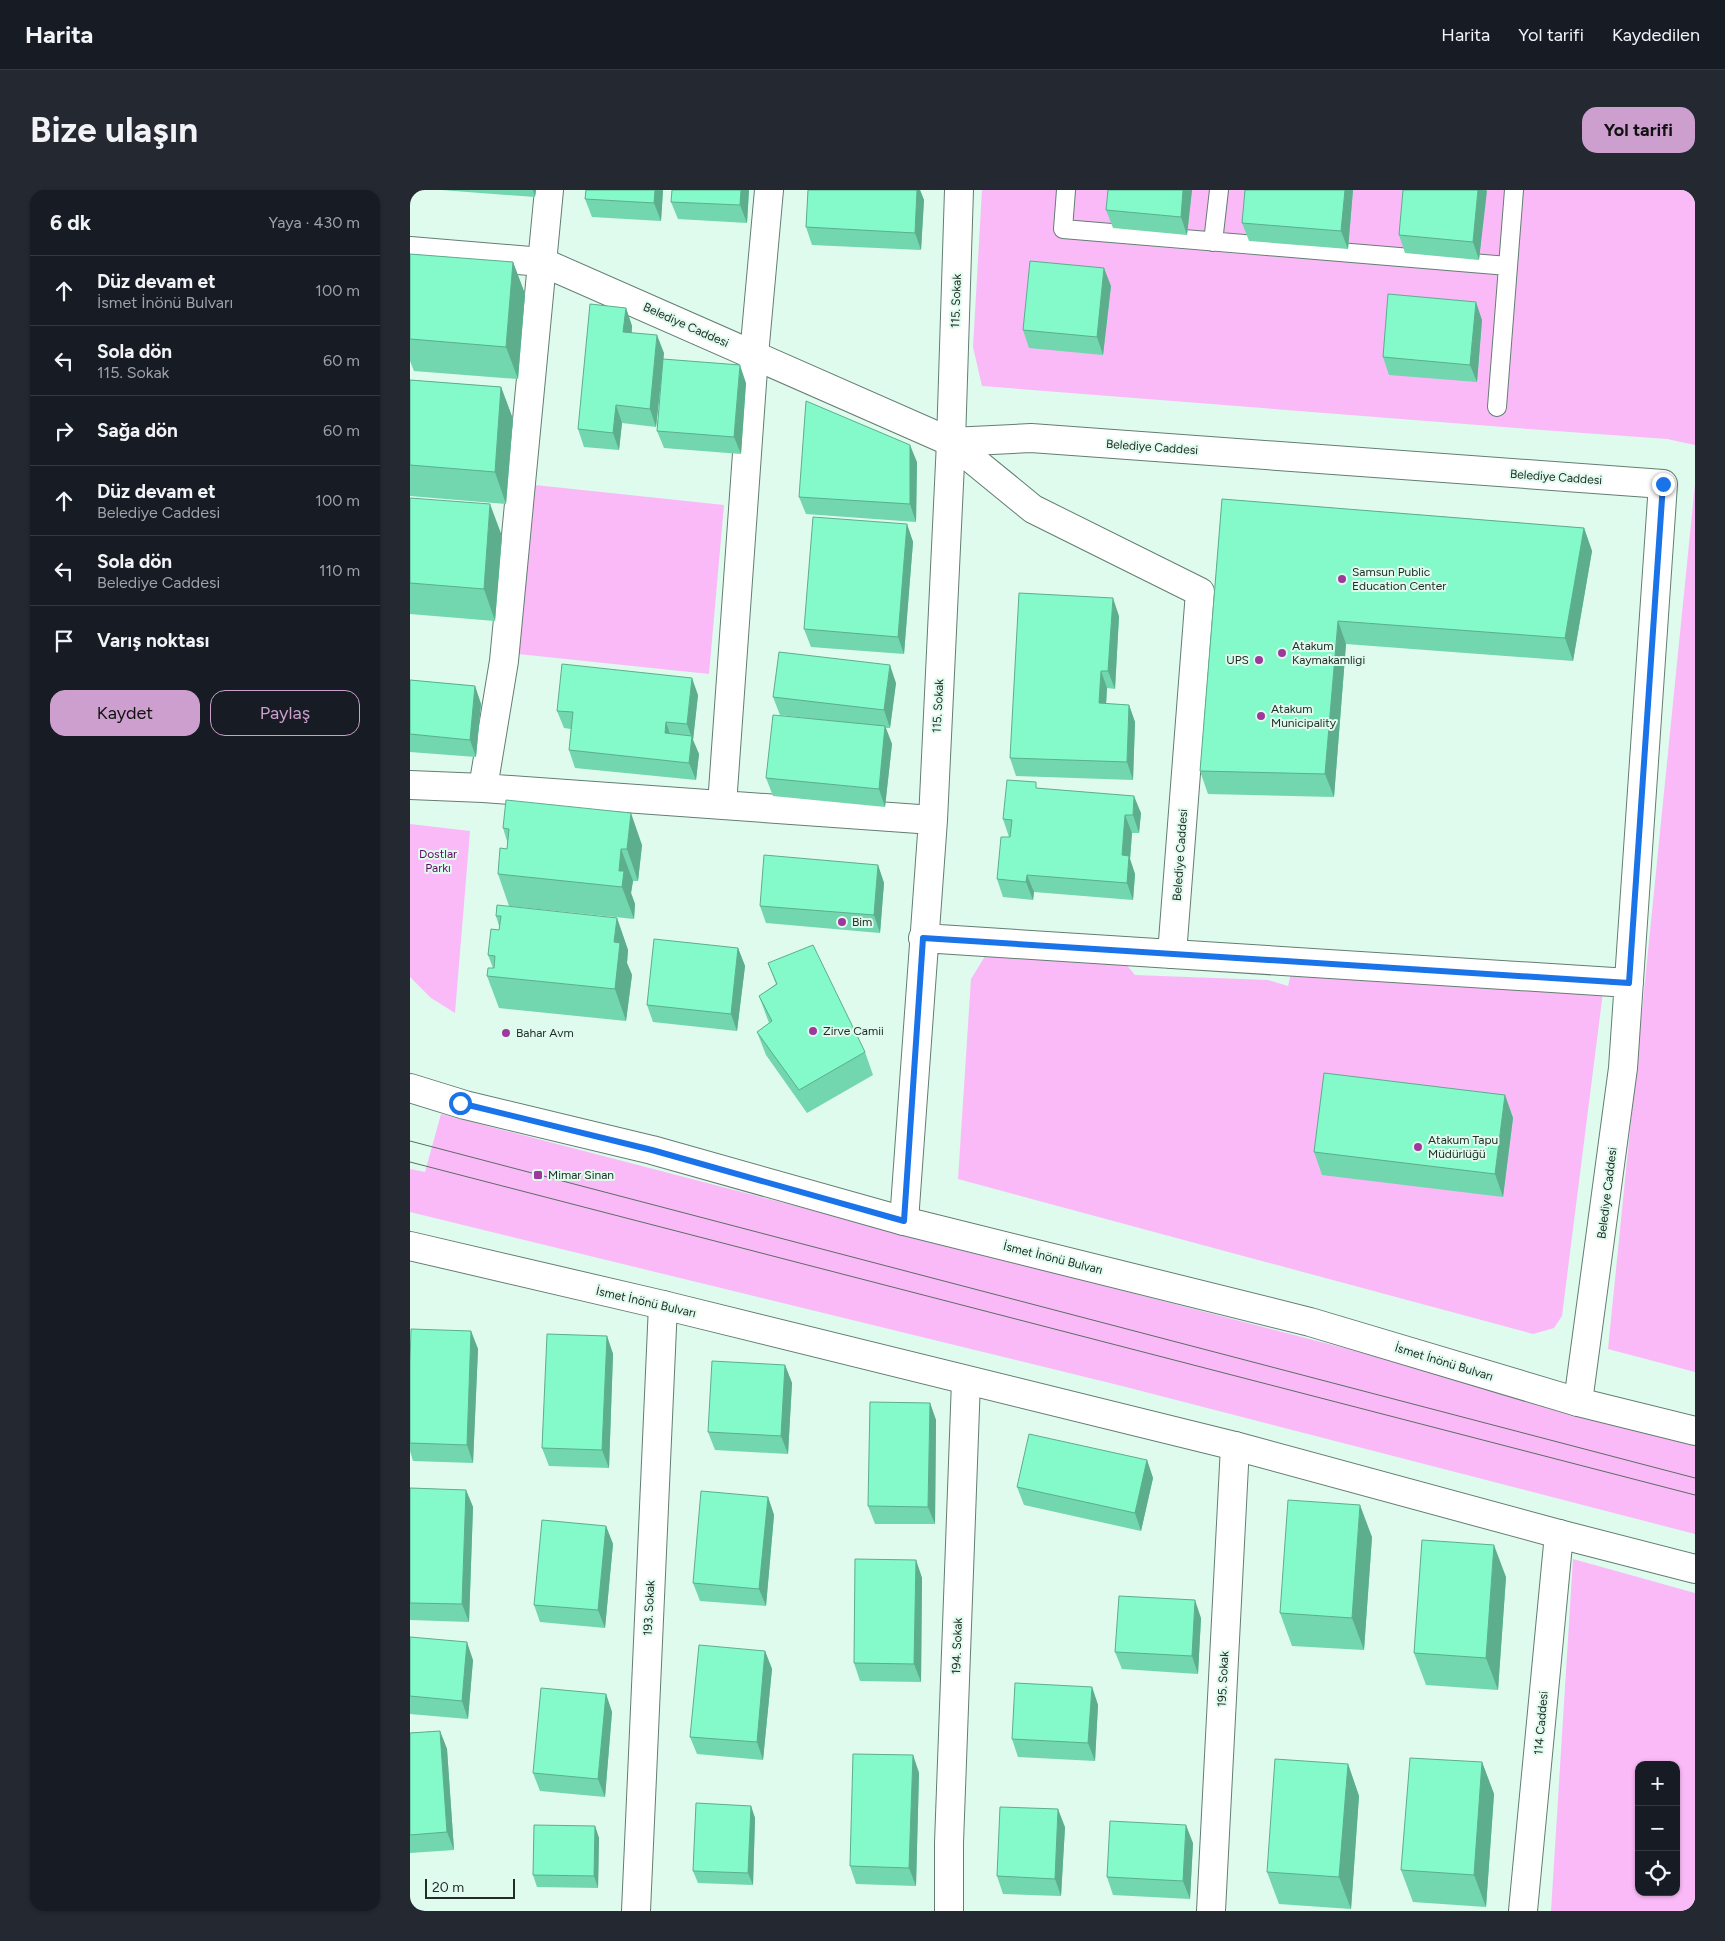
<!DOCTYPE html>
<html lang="tr">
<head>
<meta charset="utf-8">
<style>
	body { margin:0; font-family:Figtree,sans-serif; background:#242831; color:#f1f3f6 }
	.controls { position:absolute; right:15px; bottom:15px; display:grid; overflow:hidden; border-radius:10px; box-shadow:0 1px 4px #0004 }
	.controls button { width:45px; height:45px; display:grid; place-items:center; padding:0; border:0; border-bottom:1px solid #363941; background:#171b24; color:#f1f3f6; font:25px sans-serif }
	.scale { position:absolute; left:15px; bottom:12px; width:90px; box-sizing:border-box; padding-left:5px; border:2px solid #232d28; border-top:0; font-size:14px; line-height:18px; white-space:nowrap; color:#232d28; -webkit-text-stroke:4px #dffbee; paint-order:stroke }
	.stop { position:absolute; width:15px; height:15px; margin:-11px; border:4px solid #1a73e8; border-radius:50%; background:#fff }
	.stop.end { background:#1a73e8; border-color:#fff; box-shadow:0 1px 5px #0008 }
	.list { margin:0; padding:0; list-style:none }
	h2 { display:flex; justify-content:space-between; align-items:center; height:65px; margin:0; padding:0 20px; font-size:21px }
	h2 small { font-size:16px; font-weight:400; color:#9ea1a6 }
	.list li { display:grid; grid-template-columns:32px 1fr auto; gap:15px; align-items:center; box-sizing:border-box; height:70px; padding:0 20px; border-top:1px solid #363941 }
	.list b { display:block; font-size:19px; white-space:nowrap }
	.list p { margin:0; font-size:16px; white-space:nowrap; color:#9ea1a6 }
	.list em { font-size:16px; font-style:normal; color:#9ea1a6 }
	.actions { display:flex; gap:10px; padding:15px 20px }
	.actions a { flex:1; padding:11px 0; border:1px solid #cc9fce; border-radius:15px; text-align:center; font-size:18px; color:#cc9fce }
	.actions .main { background:#cc9fce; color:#111 }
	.icon { flex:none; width:28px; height:28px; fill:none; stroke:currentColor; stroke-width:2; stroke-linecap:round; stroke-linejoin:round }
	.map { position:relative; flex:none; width:1285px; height:1721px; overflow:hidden; border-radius:15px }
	header { display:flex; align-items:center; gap:30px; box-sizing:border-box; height:70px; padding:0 25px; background:#171b24; border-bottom:1px solid #363941 }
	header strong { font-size:24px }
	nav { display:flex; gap:28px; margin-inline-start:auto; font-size:18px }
	.intro { display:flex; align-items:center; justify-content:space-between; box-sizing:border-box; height:120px; padding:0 30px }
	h1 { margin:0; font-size:35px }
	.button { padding:12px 22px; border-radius:15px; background:#cc9fce; color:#111; font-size:18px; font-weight:700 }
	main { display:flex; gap:30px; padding:0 30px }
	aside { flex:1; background:#171b24; border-radius:15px; box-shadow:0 1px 4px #0004 }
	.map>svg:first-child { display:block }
</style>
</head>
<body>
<header>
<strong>Harita</strong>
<nav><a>Harita</a><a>Yol tarifi</a><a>Kaydedilen</a></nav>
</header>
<div class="intro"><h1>Bize ulaşın</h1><a class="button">Yol tarifi</a></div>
<main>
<aside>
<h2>6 dk<small>Yaya · 430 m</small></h2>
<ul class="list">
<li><svg class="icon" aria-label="ahead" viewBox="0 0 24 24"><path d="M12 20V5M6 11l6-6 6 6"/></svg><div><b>Düz devam et</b><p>İsmet İnönü Bulvarı</p></div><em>100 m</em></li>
<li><svg class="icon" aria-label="left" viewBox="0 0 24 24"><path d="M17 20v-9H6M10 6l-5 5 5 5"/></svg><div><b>Sola dön</b><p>115. Sokak</p></div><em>60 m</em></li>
<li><svg class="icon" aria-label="right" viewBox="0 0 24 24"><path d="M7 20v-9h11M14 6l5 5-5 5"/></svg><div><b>Sağa dön</b></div><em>60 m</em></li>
<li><svg class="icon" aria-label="ahead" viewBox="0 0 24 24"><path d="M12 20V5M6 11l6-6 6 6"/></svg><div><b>Düz devam et</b><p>Belediye Caddesi</p></div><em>100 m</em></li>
<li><svg class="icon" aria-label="left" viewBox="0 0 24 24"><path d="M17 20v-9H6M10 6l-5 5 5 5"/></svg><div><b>Sola dön</b><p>Belediye Caddesi</p></div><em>110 m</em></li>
<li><svg class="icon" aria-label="arrive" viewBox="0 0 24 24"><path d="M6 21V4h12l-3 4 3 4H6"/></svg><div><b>Varış noktası</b></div></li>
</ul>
<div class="actions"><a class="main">Kaydet</a><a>Paylaş</a></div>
</aside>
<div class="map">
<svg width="1285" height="1721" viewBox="0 0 1285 1721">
	<rect width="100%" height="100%" fill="#dffbee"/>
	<path fill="#fabaf7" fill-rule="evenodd" d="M572 0H1285V255L1257 249 1118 239 572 196 563 157Z
		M1285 294V1182L1198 1159Z
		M125 295 314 315 299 484 108 464Z
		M0 634 60 641 45 823 21 808 0 787Z
		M577 763 715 773 725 785 858 790 878 796 882 779 1193 802 1152 1126 1144 1138 1123 1144 548 989 561 789Z
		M31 924 1285 1249V1344L712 1196 0 1022V979L15 982Z
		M1163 1369 1285 1403V1721H1141ZM1229 1575H1266V1702H1229Z"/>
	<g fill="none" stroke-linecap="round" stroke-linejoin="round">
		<g stroke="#647d72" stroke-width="20">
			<path id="service" d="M656 0 653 39 1098 76
				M803 52 809 0
				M1087 217 1104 0"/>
		</g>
		<g stroke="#647d72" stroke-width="30">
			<path id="minor" d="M0 595 73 598 94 471 139 0
				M73 598 523 630
				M312 615 344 165 359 0
				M513 748 762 764
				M494 1031 523 630 541 252 549 0
				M226 1721 253 1115
				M539 1721V1653L556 1191
				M801 1721 825 1256"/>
		</g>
		<g stroke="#647d72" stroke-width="30">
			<path id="tertiary" d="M0 61 132 72 541 252 621 248 1253 294 1213 878 1168 1212
				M541 252 623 319 790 402 762 764 1219 793
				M1113 1721 1149 1344"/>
		</g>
		<g stroke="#647d72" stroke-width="30">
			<path id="primary" d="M0 898 55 915 242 960 494 1031 900 1132 1168 1212 1285 1241
				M0 1056 253 1115 825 1256 1149 1344 1285 1379"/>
		</g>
		<use href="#service" stroke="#fff" stroke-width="18"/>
		<use href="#minor" stroke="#fff" stroke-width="28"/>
		<use href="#tertiary" stroke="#fff" stroke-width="28"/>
		<use href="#primary" stroke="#fff" stroke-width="28"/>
		<path stroke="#5c6b64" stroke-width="1" d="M0 951 1285 1288
			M0 972 1285 1305"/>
	</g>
	<path fill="#72d6ae" d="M31 0H126L125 7Z
		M176 0H253L251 31 182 27 175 9Z
		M339 0 337 33 268 29 261 12Z
		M398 0H510L514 10 511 60 402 55 396 37Z
		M782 0 777 45 703 38 696 20Z
		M835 0H943L938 59 839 51 832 33Z
		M993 0H1076L1069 70 995 63 989 45Z
		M0 64 103 72 115 104 108 189 4 181 0 171Z
		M701 96 693 165 619 158 613 140Z
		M216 118 222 136V143L254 163 246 237 212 233 209 260 174 257 168 239Z
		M1072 130 1067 192 979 185 973 167Z
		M0 190 91 197 103 229 96 314 0 306Z
		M336 193 331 264 254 258 247 241Z
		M507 272 506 332 396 324 389 307Z
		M0 308 92 346 85 431 0 424Z
		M812 309 1174 338 1182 361 1163 471 936 454 924 607 798 604 790 581Z
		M497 334 503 352 494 464 401 457 394 439Z
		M709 426 705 499 697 498 696 514 719 515 725 532 723 590 606 586 600 568Z
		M0 490 65 496 71 514 66 567 0 562Z
		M486 493 480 538H476L482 554 475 617 363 606 356 588 421 531 370 525 363 507Z
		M288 505 283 550 289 564 286 590 165 578 159 560 161 539 154 538 147 521Z
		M628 598 731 623 729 643H722L720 669 725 684 723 710 624 702 623 710 593 707 587 689 599 647 593 629Z
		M93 638 232 655 228 691H223L221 703 225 714 224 729 99 716 88 684 97 659V651Z
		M468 675 474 693 470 743 356 733 350 716Z
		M86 726 207 728 218 760 217 773 222 785 216 831 89 818 77 786 83 778 78 765 89 740V736Z
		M328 758 335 776 327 841 243 832 237 815Z
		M358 773 455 862 463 885 397 923 356 865 347 842 359 833 349 806 366 794Z
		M1095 905 1103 928 1093 1007 912 985 904 962Z
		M61 1141 68 1159 63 1273 3 1271 0 1261V1173Z
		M197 1146 203 1164 199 1278 139 1276 132 1258Z
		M375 1175 382 1193 378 1264 305 1260 298 1242Z
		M520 1213 526 1230 525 1334H465L458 1316Z
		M737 1270 743 1288 731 1341 614 1315 607 1297Z
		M0 1298 56 1300 63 1317 59 1432 0 1430Z
		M358 1307 364 1325 356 1416 290 1411 283 1393Z
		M196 1336 203 1354 195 1438 130 1432 124 1415Z
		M962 1347 954 1460 882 1456 870 1423Z
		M506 1370 512 1388 511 1492 450 1491 444 1473Z
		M1096 1387 1088 1500 1016 1495 1004 1463Z
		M791 1428 788 1484 712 1479 705 1462Z
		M0 1447 63 1470 58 1529 0 1524Z
		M355 1461 362 1479 353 1570 287 1564 280 1547Z
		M682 1497 688 1515 685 1571 608 1567 602 1549Z
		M196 1504 202 1522 195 1607 130 1601 123 1583Z
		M30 1541 37 1559 44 1660 0 1663V1543Z
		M503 1565 509 1583 506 1696 446 1694 440 1676Z
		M1072 1572 1084 1604 1076 1717 1003 1712 991 1680Z
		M938 1574 949 1606 941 1719 869 1714 857 1682Z
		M341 1616 345 1628 343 1695 288 1693 283 1681Z
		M185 1636 189 1648 188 1698 127 1697 123 1685Z
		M655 1637 651 1706 593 1704 587 1686Z
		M783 1653 780 1709 703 1705 697 1687Z"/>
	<path fill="#5cae8d" d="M123 0H126L125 7Z
		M245 0H253L251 31 244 13Z
		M331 0H339L337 33 330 15Z
		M507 0H510L514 10 511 60 505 43Z
		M773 0H782L777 45 771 27Z
		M935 0H943L938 59 931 41Z
		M1068 0H1076L1077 1 1069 70 1063 52Z
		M103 72 115 104 108 189 96 157Z
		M694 78 701 96 693 165 687 147Z
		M1066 112 1072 130 1067 192 1060 175Z
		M216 118 222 136 220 160 213 142Z
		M247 145 254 163 246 237 240 219Z
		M330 175 336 193 331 264 324 247Z
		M91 197 103 229 96 314 85 282Z
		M206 215 212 233 209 260 203 243Z
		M500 255 507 272 506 332 500 314Z
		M80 314 92 346 85 431 74 399Z
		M497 334 503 352 494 464 488 447Z
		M1174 338 1182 361 1163 471 1155 448Z
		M703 408 709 426 705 499 698 481Z
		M928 431 936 454 924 607 915 584Z
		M480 475 486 493 480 538 474 520Z
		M691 481 697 498 695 531 689 513Z
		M282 488 288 505 283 550 289 564 286 590 279 573 282 548 277 534Z
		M65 496 71 514 66 567 60 550Z
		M719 515 725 532 723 590 717 572Z
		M256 532 262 550 255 543Z
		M475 536 482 554 475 617 469 599Z
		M724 606 731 623 729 643 723 625Z
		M221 623 232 655 228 691 217 659Z
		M715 625 722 643 720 669 725 684 723 710 717 693 712 665Z
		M211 659 223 691 221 703 225 714 224 729 212 697 209 681Z
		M468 675 474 693 470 743 464 725Z
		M617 685 624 702 623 710 616 692Z
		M207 728 218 760 217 773 222 785 216 831 205 799 204 752Z
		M328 758 335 776 327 841 321 824Z
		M1095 905 1103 928 1093 1007 1085 984Z
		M61 1141 68 1159 63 1273 57 1255Z
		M197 1146 203 1164 199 1278 192 1260Z
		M375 1175 382 1193 378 1264 371 1246Z
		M520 1213 526 1230 525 1334 518 1317Z
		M737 1270 743 1288 731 1341 725 1323Z
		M56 1300 63 1317 59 1432 52 1414Z
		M358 1307 364 1325 356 1416 349 1399Z
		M950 1315 962 1347 954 1460 942 1428Z
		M196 1336 203 1354 195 1438 188 1420Z
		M1084 1355 1096 1387 1088 1500 1076 1468Z
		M506 1370 512 1388 511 1492 504 1474Z
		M785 1410 791 1428 788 1484 782 1466Z
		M57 1452 63 1470 58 1529 52 1511Z
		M355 1461 362 1479 353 1570 347 1552Z
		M682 1497 688 1515 685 1571 678 1553Z
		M196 1504 202 1522 195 1607 188 1589Z
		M30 1541 37 1559 44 1660 37 1642Z
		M503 1565 509 1583 506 1696 499 1678Z
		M1072 1572 1084 1604 1076 1717 1064 1685Z
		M938 1574 949 1606 941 1719 929 1687Z
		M341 1616 345 1628 343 1695 338 1683Z
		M648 1619 655 1637 651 1706 645 1689Z
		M776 1635 783 1653 780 1709 773 1691Z
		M185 1636 189 1648 188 1698 184 1686Z"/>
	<path fill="#84f9ca" stroke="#5cae8d" d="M176 0H245L244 13 175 9Z
		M262 0H331L330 15 261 12Z
		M398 0H507L505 43 396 37Z
		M698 0H773L771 27 696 20Z
		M835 0H935L931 41 832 33Z
		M993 0H1068L1063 52 989 45Z
		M0 64 103 72 96 157 0 149Z
		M620 71 694 78 687 147 613 140Z
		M978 104 1066 112 1060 175 973 167Z
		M180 114 216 118 213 142 247 145 240 219 206 215 203 243 168 239Z
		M253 169 330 175 324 247 247 241Z
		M0 190 91 197 85 282 0 275Z
		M396 211 500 255V314L389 307Z
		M0 308 80 314 74 399 0 393Z
		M812 309 1174 338 1155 448 928 431 915 584 790 581Z
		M403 327 497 334 488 447 394 439Z
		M609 403 703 408 698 481H691L689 513 719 515 717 572 600 568Z
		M369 462 480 475 474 520 363 507Z
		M152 474 282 488 277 534 256 532 255 543 282 546 279 573 159 560 163 522 147 521Z
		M0 490 65 496 60 550 0 544Z
		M363 525 475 536 469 599 356 588Z
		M597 590 626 592V598L724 606 723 625H715L712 665 719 666 717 693 617 685 616 692 587 689 591 647H600L602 630 593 629Z
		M96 610 221 623 217 659H211L209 681H214L212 697 88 684 90 658 97 659 99 639 93 638Z
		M354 665 468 675 464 725 350 716Z
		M87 715 207 728 204 752 210 753 205 799 77 786 78 778H84L85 766 78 765 81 739 89 740 91 726H86Z
		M244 749 328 758 321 824 237 815Z
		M403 755 455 862 389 900 347 842 362 831 349 806 367 794 358 773Z
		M914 883 1095 905 1085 984 904 962Z
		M1 1139 61 1141 57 1255 0 1253V1173Z
		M137 1144 197 1146 192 1260 132 1258Z
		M302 1171 375 1175 371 1246 298 1242Z
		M460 1212 520 1213 518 1317 458 1316Z
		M619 1244 737 1270 725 1323 607 1297Z
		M0 1298 56 1300 52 1414 0 1413Z
		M291 1301 358 1307 349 1399 283 1393Z
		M878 1310 950 1315 942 1428 870 1423Z
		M132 1330 196 1336 188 1420 124 1415Z
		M1012 1350 1084 1355 1076 1468 1004 1463Z
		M445 1369 506 1370 504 1474 444 1473Z
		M709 1406 785 1410 782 1466 705 1462Z
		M0 1447 57 1452 52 1511 0 1506Z
		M289 1455 355 1461 347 1552 280 1547Z
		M605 1493 682 1497 678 1553 602 1549Z
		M131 1498 196 1504 188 1589 123 1583Z
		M30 1541 37 1642 0 1645V1543Z
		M443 1564 503 1565 499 1678 440 1676Z
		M1000 1568 1072 1572 1064 1685 991 1680Z
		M865 1569 938 1574 929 1687 857 1682Z
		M286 1613 341 1616 338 1683 283 1681Z
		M590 1617 648 1619 645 1689 587 1686Z
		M700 1631 776 1635 773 1691 697 1687Z
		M124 1635 185 1636 184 1686 123 1685Z"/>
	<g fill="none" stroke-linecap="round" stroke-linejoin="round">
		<path stroke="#1a73e8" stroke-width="6" d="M50 913 242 960 494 1031 513 748 1219 793 1253 294"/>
	</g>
	<g fill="#9e389d" stroke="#dffbee" stroke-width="2">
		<circle cx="932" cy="389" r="5"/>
		<circle cx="872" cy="463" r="5"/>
		<circle cx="849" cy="470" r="5"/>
		<circle cx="851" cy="526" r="5"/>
		<circle cx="432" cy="732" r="5"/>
		<circle cx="403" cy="841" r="5"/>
		<circle cx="96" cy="843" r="5"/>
		<circle cx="1008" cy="957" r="5"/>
		<rect x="123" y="980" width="10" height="10" rx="2.5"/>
	</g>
	<g text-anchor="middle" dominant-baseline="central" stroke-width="4" stroke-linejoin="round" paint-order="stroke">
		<g font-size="12" fill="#232d28" stroke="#dffbee">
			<text transform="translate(546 111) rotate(-88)">115. Sokak</text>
			<text transform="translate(276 135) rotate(24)">Belediye Caddesi</text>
			<text transform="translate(742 257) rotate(4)">Belediye Caddesi</text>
			<text transform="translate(1146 287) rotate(4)">Belediye Caddesi</text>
			<text transform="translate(528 516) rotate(-87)">115. Sokak</text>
			<text transform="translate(770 665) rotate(-86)">Belediye Caddesi</text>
			<text transform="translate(1197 1003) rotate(-83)">Belediye Caddesi</text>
			<text transform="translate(643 1068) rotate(14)">İsmet İnönü Bulvarı</text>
			<text transform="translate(236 1112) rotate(13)">İsmet İnönü Bulvarı</text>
			<text transform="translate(1034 1172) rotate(17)">İsmet İnönü Bulvarı</text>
			<text transform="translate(239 1418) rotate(-87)">193. Sokak</text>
			<text transform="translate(547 1456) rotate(-88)">194. Sokak</text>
			<text transform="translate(813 1489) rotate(-87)">195. Sokak</text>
			<text transform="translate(1131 1533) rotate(-85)">114 Caddesi</text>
		</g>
		<g font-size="12" fill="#232d28" stroke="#dffbee" text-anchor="start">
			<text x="942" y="382">Samsun Public<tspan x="942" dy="14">Education Center</tspan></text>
			<text x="882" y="456">Atakum<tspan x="882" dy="14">Kaymakamligi</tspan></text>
			<text x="839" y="470" text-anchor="end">UPS</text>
			<text x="861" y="519">Atakum<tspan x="861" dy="14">Municipality</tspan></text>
			<text x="442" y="732">Bim</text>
			<text x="413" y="841">Zirve Camii</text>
			<text x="106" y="843">Bahar Avm</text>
			<text x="1018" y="950">Atakum Tapu<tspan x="1018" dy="14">Müdürlüğü</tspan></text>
			<text x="138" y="985">Mimar Sinan</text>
		</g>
		<g font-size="12" fill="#630763" stroke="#dffbee">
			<text x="28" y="664">Dostlar<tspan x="28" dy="14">Parkı</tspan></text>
		</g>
	</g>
</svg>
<div class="controls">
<button>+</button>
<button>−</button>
<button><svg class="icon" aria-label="locate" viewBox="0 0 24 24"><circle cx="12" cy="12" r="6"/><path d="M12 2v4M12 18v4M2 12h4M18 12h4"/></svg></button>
</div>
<div class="scale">20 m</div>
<div class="stop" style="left:50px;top:913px"></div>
<div class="stop end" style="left:1253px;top:294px"></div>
</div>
</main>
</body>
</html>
